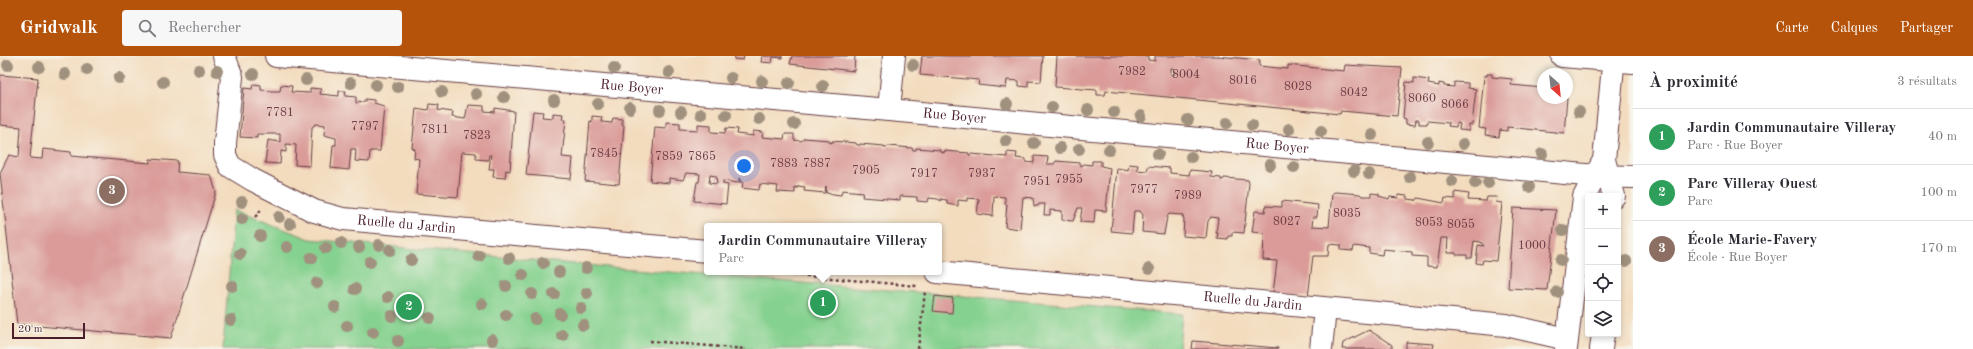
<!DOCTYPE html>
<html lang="fr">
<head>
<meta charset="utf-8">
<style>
	body { margin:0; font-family:"Old Standard TT",serif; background:#f7f7f7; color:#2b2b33 }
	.controls { position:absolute; right:12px; bottom:12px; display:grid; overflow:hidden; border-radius:4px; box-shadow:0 2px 6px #0003 }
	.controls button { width:36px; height:36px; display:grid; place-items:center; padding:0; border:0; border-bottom:1px solid #e1e1e2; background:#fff; color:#2b2b33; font:20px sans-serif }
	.compass { position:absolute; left:1537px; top:12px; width:36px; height:36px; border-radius:50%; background:#fff; box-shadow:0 2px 6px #0003; rotate:153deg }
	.scale { position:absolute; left:12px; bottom:10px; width:73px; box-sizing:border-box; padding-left:4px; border:2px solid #4a1f2b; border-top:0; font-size:11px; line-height:14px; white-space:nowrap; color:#4a1f2b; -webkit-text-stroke:3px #f7f3e8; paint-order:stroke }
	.you { position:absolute; left:744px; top:110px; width:14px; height:14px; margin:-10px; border:3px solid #fff; border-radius:50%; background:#1a73e8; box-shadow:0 0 0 6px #1a73e833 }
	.badge { display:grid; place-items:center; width:26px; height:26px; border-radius:50%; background:#b45309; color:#fff; font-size:13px; font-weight:700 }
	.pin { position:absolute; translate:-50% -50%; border:2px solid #fff; box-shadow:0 1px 4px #0006 }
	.popup { position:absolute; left:704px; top:167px; width:238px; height:52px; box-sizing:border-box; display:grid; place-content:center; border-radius:4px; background:#fff; filter:drop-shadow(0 1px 3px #0005); font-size:13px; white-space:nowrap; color:#7c7c81 }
	.popup b { font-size:15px; color:#2b2b33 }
	.popup::after { content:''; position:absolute; left:50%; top:100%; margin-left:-8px; border:8px solid transparent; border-top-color:#fff }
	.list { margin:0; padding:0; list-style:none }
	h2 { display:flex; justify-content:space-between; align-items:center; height:52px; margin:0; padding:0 16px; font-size:17px }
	h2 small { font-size:13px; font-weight:400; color:#7c7c81 }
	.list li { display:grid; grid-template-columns:26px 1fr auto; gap:12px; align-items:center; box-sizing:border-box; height:56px; padding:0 16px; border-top:1px solid #e1e1e2 }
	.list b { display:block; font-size:15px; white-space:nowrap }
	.list p { margin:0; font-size:13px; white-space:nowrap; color:#7c7c81 }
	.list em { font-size:13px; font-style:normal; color:#7c7c81 }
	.icon { flex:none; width:22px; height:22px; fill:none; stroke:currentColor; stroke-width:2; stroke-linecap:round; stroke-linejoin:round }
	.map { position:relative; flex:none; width:1633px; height:293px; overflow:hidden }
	header { display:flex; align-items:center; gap:24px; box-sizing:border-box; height:56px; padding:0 20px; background:#b45309; color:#fff }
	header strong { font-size:19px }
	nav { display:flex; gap:22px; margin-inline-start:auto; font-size:14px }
	.search { width:280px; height:36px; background:#f7f7f7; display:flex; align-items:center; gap:10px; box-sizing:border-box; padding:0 14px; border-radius:4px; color:#7c7c81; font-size:15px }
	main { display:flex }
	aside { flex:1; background:#fff }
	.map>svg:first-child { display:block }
</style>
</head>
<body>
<header>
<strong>Gridwalk</strong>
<div class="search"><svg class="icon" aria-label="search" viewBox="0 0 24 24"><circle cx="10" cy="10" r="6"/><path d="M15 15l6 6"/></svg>Rechercher</div>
<nav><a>Carte</a><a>Calques</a><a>Partager</a></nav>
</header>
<main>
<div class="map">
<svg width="1633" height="293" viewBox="0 0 1633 293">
	<rect width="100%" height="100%" fill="#f7f3e8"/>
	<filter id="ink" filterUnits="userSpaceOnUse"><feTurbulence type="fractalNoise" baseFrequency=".025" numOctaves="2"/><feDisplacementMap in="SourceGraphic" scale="8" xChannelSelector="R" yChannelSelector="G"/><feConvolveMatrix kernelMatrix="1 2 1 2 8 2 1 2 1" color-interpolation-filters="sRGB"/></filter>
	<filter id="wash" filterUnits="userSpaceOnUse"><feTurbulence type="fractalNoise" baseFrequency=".012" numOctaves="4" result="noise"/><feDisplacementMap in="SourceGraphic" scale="16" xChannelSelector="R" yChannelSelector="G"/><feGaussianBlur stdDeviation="0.9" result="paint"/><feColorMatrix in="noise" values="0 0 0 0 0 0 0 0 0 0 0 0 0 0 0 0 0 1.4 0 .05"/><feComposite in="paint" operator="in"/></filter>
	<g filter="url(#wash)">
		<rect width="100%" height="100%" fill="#f3dcbe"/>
		<path fill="#85d18f" stroke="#68785d" d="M234 154 310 183 596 210 1182 258 1179 293H223Z"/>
		<g id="blocks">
			<path fill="#da9b99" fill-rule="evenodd" d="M735 0H744L743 4 734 3Z
				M762 0H782V2L773 1 772 7 761 6Z
				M792 0H855L854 15 790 8Z
				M922 0H1043L1041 26 1028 25V31L1019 30V25L1007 24 1006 32 978 29 979 24 920 19Z
				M1057 0H1148V4L1155 5V0H1217L1260 4 1259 10 1288 13V9L1344 15 1345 9 1402 12 1397 60 1341 55 1340 58 1106 35 1105 39H1097V34L1055 31ZM1171 12 1175 13 1174 19H1171Z
				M1487 18H1492V21L1512 23 1511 29 1543 32V42H1567L1564 77 1507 71V75L1500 74 1499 81 1485 79 1486 73 1479 72 1484 20H1487Z
				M0 19 38 22 30 102 42 103 43 93 71 96V100L150 107V103L178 105 177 116 211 119 216 136 171 282 17 268 0 117 9 99 19 101 21 71 0 69Z
				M1414 22 1429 24 1428 28 1439 30V27L1444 28V30L1454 31V26L1468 27V32L1476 33 1472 69H1469V75L1459 74 1460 68 1457 67 1456 71 1448 70 1449 67 1427 65V68H1419V64H1416L1415 69 1406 68V63L1403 62 1406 26 1414 27Z
				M253 28 261 29V34L272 35H280L281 29 292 30 291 36 310 37V32L321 33 320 38 339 40V35H346L345 40 356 41V47L365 46V43L374 44V47L384 50 380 95H370L369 106 355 105 356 93H351L349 114 331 112 333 89H336V82L324 79 325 69 316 68 312 71 310 110 295 109 296 89 286 88V96L281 95 280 108 265 107 268 84 280 86V78H257V82L240 81 244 32 252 33Z
				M429 48 439 49 438 54 453 56 452 61 465 63 468 49 484 50V55L495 56V52L514 55 510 115 506 114 505 122 493 121 494 113H489L491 99H489L488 104 476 103V97L462 96 458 141 416 138 419 103 414 102 415 93 412 92 416 52 428 54Z
				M533 55 543 56 542 61 553 62V57L563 58 562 63H566L562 101 573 102 571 123 526 119Z
				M592 60 602 61 601 66 612 67 613 62 622 63V68L624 69 619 128 585 125 590 65 592 66Z
				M666 66 680 67V73L698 74V68L711 69V76L725 77 726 72 738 73 737 78 753 80V75L763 76 762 81 784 83 785 78H794V84L802 85 804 82 829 84V86L832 87V85L856 87 857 89H860V88L884 90V92H886L888 90 912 92 913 94H916V92L940 94V96L944 97V95L969 97V99H971V98L1007 101V96L1017 97 1016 102 1026 103V106L1034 107V100L1048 101 1047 108H1054L1056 105 1080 107V109L1082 110 1083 108 1092 109V105H1101V110L1110 112 1106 155 1095 154 1094 167 1080 166 1082 152H1078L1073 165 1062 164V155L1050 154V159H1044L1045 148H1039L1038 150H1034L1033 142 1023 141 1020 173 1005 171 1007 148H1005V141L994 140 993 160 977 158 979 143 967 142V145L958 144V150L947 148V144L941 143V145L938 143 929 142 928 146 917 145V141L900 140V144L862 141 863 136 842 134 841 139 826 137V130L825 137 804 135 805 131 798 130V132L795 131V137L777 136 778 130 760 128 759 134 742 132 743 126H740V122H739V127L723 125V128L728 129 726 148 694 145 697 126H699L700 118 686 117 683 124 669 122V127L650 125 655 71 666 72ZM710 119 716 120 717 128 709 127Z
				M1129 108 1138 109 1137 114 1147 115 1148 110 1170 112V117L1189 119 1190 114 1212 116 1211 121 1221 122V124H1223L1224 122 1248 124 1249 127 1244 177 1232 176V180H1228V183L1217 182 1218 177H1216L1218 162 1211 161 1208 165 1206 182 1183 180 1184 163 1182 159 1169 158 1167 161 1164 178 1142 176 1143 159 1140 155H1134L1132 177 1111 175 1117 112 1128 114Z
				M1335 136 1360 138 1362 140H1371V137L1379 138V140L1389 143 1390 141 1398 142V139L1407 140V143L1416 144V145L1418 142 1444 147 1445 142 1455 143V136L1469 138 1468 144 1486 145 1487 141H1497L1496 146 1502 147 1496 205 1483 204 1482 208 1476 207 1478 189 1484 190 1481 186 1474 185 1472 202H1467V199H1456V197H1447L1448 182H1441L1437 211 1427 210V201L1412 200V196L1383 193 1382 199 1369 197V192L1354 190 1353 195 1341 194V189L1329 188 1328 200H1313L1308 241 1273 238 1277 205 1263 204 1264 177 1252 176 1255 155 1265 156 1266 150 1282 151V145L1318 149 1317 161H1313L1312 170 1329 171 1332 137Z
				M1513 152 1556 154 1547 234 1508 232Z
				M935 240 953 242 952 257 933 255Z
				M1369 274 1392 289V293H1342L1343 287Z
				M1193 285 1278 292V293H1192Z
				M1406 286 1434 288 1433 293H1406Z"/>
		</g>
	</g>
	<g filter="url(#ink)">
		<use href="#blocks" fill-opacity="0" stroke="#633b41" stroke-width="1"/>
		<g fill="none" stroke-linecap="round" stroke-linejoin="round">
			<g stroke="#633b41" stroke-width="24">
				<g id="minor">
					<path id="s1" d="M224 0 232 21 225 87V99L230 110 253 124 314 155 343 163 707 195"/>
					<path id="s2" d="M276 0 889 54 1596 120 1633 121"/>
					<path d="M1562 0 1633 6"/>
					<path d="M889 54 894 0"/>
					<path id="s3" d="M937 216 1506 269 1567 283"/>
					<path d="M1321 293 1325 253"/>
				</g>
			</g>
			<g stroke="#633b41" stroke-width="24">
				<path id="major" d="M1604 104 1614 140
					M1566 293 1584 141 1604 104 1614 0
					M1601 293 1603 278"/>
			</g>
			<path stroke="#633b41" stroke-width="2.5" stroke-dasharray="3 3" stroke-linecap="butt" d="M255 161 261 154
				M764 216 917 230
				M650 285 746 293
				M918 293 925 236"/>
			<use href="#minor" stroke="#fff" stroke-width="22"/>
			<use href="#major" stroke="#fff" stroke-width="22"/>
		</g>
		<g fill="#a0917e">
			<circle cx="8" cy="9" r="6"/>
			<circle cx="913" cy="9" r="6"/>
			<circle cx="39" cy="11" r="6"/>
			<circle cx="614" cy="12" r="6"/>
			<circle cx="87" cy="13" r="6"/>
			<circle cx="199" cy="14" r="6"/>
			<circle cx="217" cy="15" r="6"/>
			<circle cx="669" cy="16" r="6"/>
			<circle cx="65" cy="18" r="6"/>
			<circle cx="253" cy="18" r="6"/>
			<circle cx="119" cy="22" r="6"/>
			<circle cx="731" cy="22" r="6"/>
			<circle cx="306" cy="24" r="6"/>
			<circle cx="762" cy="25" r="6"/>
			<circle cx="163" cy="26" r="6"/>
			<circle cx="351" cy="27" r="6"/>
			<circle cx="789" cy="27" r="6"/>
			<circle cx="376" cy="29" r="6"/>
			<circle cx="823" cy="30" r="6"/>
			<circle cx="398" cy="31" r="6"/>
			<circle cx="442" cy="36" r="6"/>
			<circle cx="476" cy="38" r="6"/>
			<circle cx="504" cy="41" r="6"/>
			<circle cx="554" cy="44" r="6"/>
			<circle cx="598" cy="48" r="6"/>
			<circle cx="1007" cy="48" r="6"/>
			<circle cx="1052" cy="51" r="6"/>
			<circle cx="630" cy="52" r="6"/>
			<circle cx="660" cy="54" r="6"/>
			<circle cx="1088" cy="54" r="6"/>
			<circle cx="681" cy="56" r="6"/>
			<circle cx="1114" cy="56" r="6"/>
			<circle cx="1579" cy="56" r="6"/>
			<circle cx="701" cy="58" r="6"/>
			<circle cx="726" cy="59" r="6"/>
			<circle cx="1141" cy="60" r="6"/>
			<circle cx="759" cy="63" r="6"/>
			<circle cx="1188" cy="64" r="6"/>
			<circle cx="1227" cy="67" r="6"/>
			<circle cx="794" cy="68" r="6"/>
			<circle cx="1252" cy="69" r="6"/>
			<circle cx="1289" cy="73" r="6"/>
			<circle cx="1321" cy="75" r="6"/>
			<circle cx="1372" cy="79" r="6"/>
			<circle cx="1006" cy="85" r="6"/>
			<circle cx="1428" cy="86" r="6"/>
			<circle cx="1034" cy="87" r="6"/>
			<circle cx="1463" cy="88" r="6"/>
			<circle cx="1060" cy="92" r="6"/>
			<circle cx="1079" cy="93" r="6"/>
			<circle cx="1109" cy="94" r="6"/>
			<circle cx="1158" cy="98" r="6"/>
			<circle cx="1542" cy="98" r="6"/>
			<circle cx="1191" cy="101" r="6"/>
			<circle cx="1270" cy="109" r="6"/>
			<circle cx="1294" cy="111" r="6"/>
			<circle cx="1354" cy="115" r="6"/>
			<circle cx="1369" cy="118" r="6"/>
			<circle cx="1410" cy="121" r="6"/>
			<circle cx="1452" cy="125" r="6"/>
			<circle cx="1475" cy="127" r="6"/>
			<circle cx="1488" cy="127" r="6"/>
			<circle cx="1529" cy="131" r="6"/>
			<circle cx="242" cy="146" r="6"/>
			<circle cx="279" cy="161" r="6"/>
			<circle cx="242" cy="163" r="6"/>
			<circle cx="290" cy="168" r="6"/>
			<circle cx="1563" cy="174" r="6"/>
			<circle cx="260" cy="180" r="6"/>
			<circle cx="341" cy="187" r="6"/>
			<circle cx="379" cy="189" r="6"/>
			<circle cx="287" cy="191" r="6"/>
			<circle cx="359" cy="191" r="6"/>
			<circle cx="326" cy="192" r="6"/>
			<circle cx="390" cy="194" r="6"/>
			<circle cx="240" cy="198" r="6"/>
			<circle cx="479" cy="200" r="6"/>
			<circle cx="311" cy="202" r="6"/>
			<circle cx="509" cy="202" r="6"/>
			<circle cx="411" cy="204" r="6"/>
			<circle cx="1561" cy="204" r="6"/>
			<circle cx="1626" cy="205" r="6"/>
			<circle cx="370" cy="206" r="6"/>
			<circle cx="543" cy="207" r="6"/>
			<circle cx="586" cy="212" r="6"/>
			<circle cx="1149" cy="213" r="6"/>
			<circle cx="559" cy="216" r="6"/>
			<circle cx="523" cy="219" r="6"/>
			<circle cx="317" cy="227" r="6"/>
			<circle cx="232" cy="230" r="6"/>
			<circle cx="506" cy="230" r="6"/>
			<circle cx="355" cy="233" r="6"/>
			<circle cx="1557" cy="236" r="6"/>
			<circle cx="587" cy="237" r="6"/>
			<circle cx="532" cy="238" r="6"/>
			<circle cx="554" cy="238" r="6"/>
			<circle cx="388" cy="241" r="6"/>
			<circle cx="482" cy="248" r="6"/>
			<circle cx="335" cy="251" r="6"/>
			<circle cx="581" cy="252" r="6"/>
			<circle cx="560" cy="258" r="6"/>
			<circle cx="506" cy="259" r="6"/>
			<circle cx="392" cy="260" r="6"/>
			<circle cx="430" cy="262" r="6"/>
			<circle cx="535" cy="263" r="6"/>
			<circle cx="231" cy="264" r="6"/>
			<circle cx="583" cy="269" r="6"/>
			<circle cx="347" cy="270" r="6"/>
			<circle cx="373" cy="276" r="6"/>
			<circle cx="562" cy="279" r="6"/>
			<circle cx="492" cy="284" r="6"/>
			<circle cx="398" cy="285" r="6"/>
		</g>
	</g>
	<g text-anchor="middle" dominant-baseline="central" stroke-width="3" stroke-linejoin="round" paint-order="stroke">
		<g font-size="12" fill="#6e3e46">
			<text x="1132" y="16">7982</text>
			<text x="1186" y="19">8004</text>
			<text x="1243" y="25">8016</text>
			<text x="1298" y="31">8028</text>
			<text x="1354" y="37">8042</text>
			<text x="1422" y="43">8060</text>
			<text x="1455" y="49">8066</text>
			<text x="280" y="57">7781</text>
			<text x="365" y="71">7797</text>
			<text x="435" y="74">7811</text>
			<text x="477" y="80">7823</text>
			<text x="604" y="98">7845</text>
			<text x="669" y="101">7859</text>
			<text x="702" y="101">7865</text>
			<text x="784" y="108">7883</text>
			<text x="817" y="108">7887</text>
			<text x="866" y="115">7905</text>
			<text x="924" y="118">7917</text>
			<text x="982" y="118">7937</text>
			<text x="1069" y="124">7955</text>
			<text x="1037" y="126">7951</text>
			<text x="1144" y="134">7977</text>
			<text x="1188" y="140">7989</text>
			<text x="1347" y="158">8035</text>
			<text x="1287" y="166">8027</text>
			<text x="1429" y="167">8053</text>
			<text x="1461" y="169">8055</text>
			<text x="1532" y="190">1000</text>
		</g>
		<g font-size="14" fill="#4a1f2b" stroke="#f7f3e8">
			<text stroke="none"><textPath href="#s2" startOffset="357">Rue Boyer</textPath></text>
			<text stroke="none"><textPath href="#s2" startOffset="681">Rue Boyer</textPath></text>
			<text stroke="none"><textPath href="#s2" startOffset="1005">Rue Boyer</textPath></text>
			<text stroke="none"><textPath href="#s1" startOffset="302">Ruelle du Jardin</textPath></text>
			<text stroke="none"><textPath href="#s3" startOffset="317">Ruelle du Jardin</textPath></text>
		</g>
	</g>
</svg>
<div class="controls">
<button>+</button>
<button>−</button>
<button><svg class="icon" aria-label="locate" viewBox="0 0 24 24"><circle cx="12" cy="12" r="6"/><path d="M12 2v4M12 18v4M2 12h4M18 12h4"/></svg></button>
<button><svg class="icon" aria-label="layers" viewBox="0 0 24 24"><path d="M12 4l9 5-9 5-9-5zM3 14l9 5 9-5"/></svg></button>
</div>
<svg class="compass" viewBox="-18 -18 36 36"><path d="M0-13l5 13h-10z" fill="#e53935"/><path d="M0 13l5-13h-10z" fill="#7c7c81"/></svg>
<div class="scale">20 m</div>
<div class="you"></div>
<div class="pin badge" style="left:823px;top:247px;background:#2e9e5b">1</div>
<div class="popup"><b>Jardin Communautaire Villeray</b>Parc</div>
<div class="pin badge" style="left:409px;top:251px;background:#2e9e5b">2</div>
<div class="pin badge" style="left:112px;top:135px;background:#8d6e63">3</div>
</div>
<aside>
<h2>À proximité<small>3 résultats</small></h2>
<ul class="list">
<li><span class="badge" style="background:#2e9e5b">1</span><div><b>Jardin Communautaire Villeray</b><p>Parc · Rue Boyer</p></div><em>40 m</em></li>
<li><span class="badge" style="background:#2e9e5b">2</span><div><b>Parc Villeray Ouest</b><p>Parc</p></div><em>100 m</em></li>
<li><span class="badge" style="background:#8d6e63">3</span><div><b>École Marie-Favery</b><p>École · Rue Boyer</p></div><em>170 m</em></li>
</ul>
</aside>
</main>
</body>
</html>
